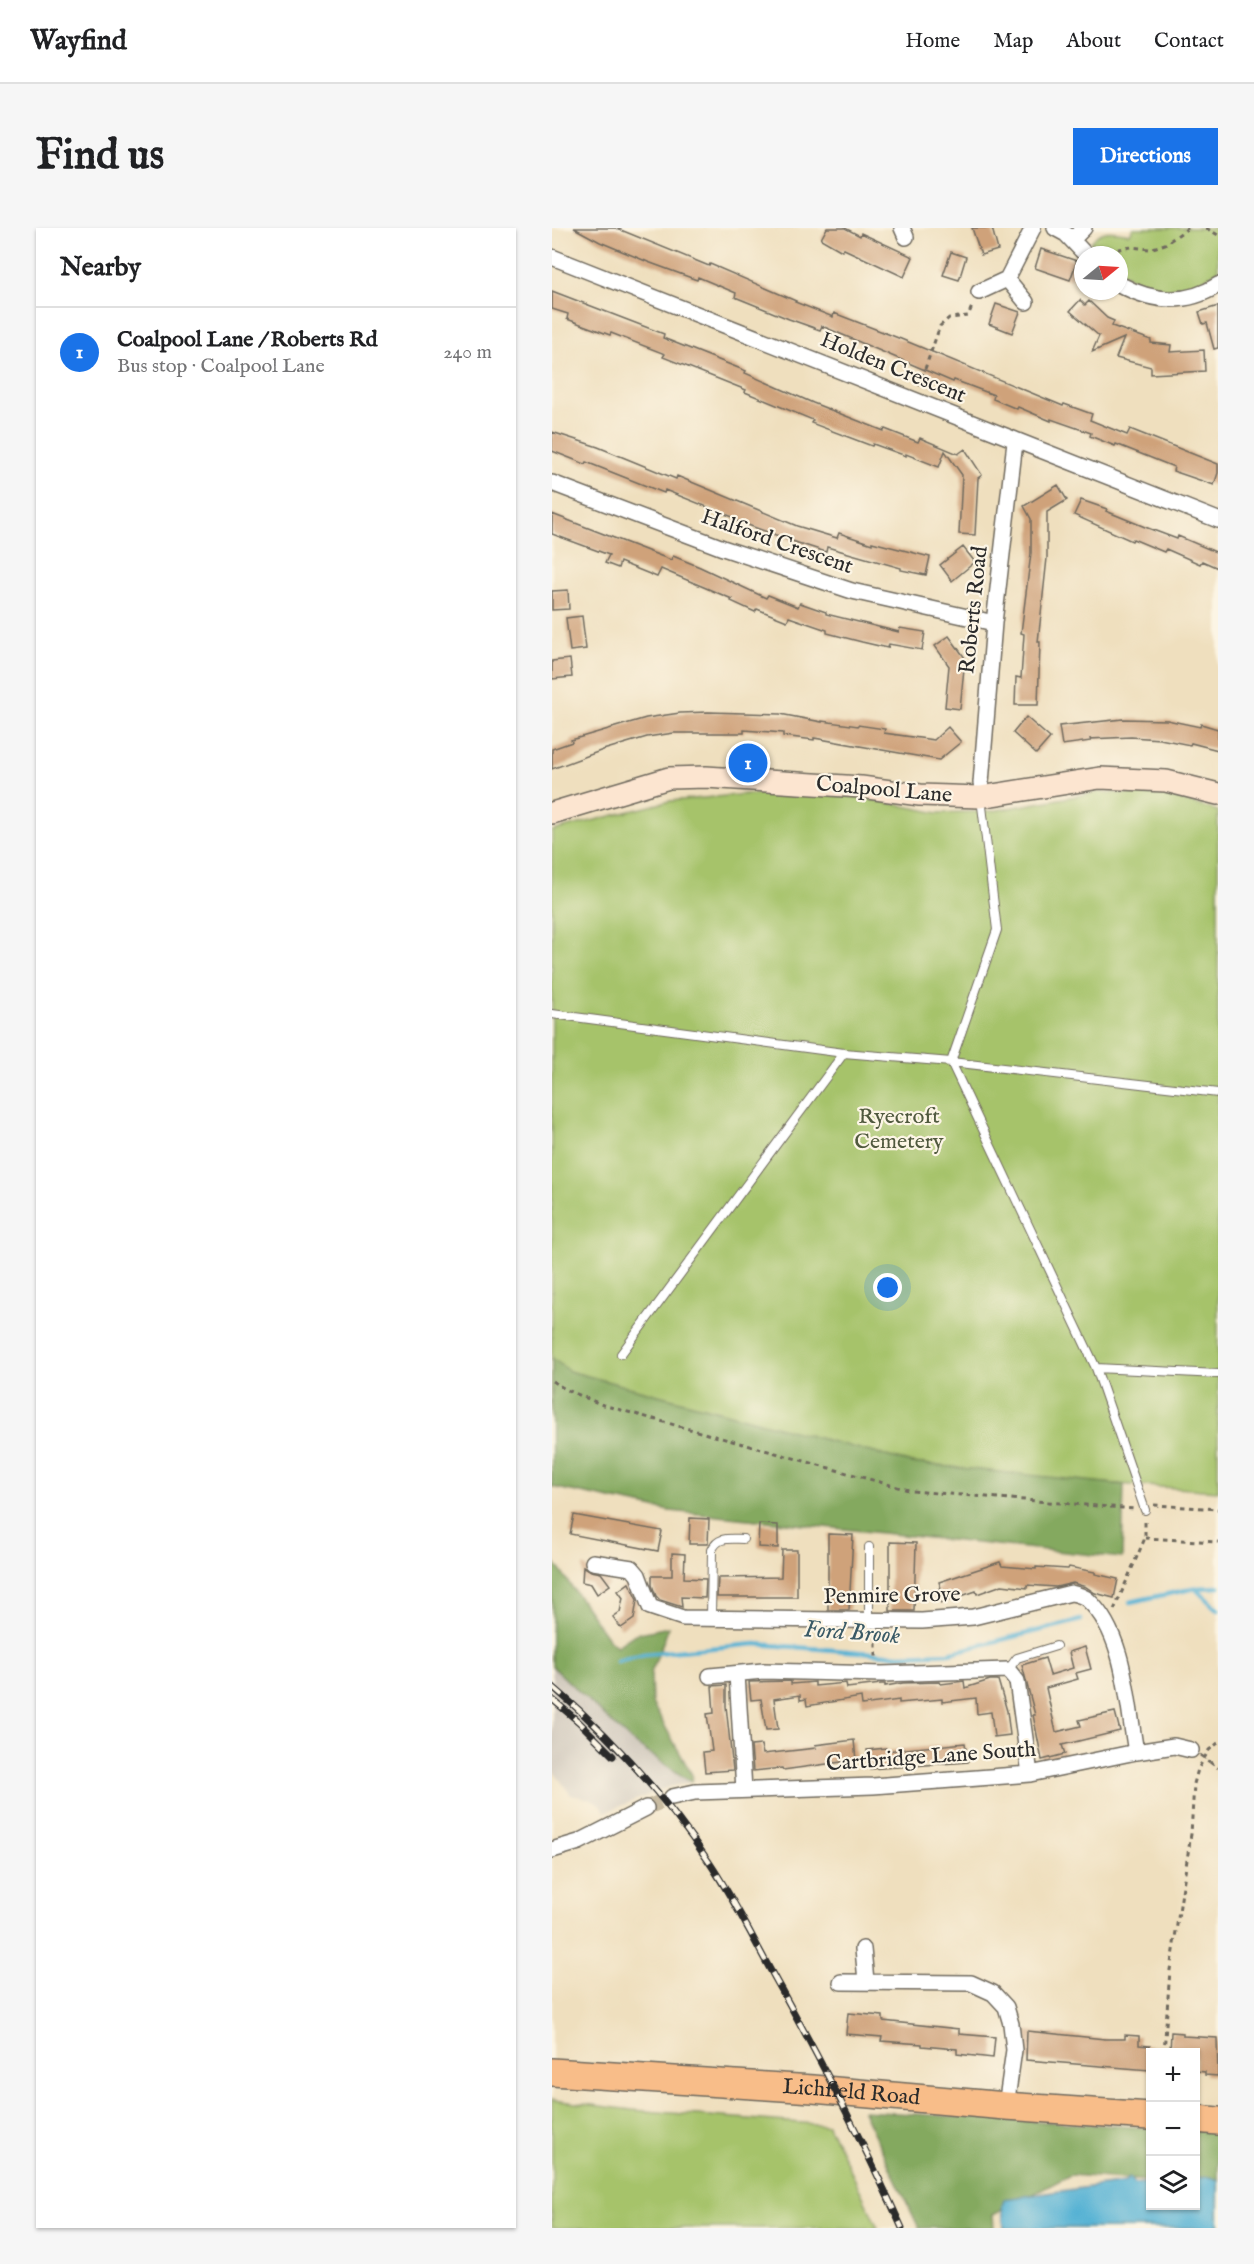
<!DOCTYPE html>
<html lang="en">
<head>
<meta charset="utf-8">
<style>
	body { margin:0; font-family:"IM FELL English",serif; background:#f6f6f6; color:#202124 }
	.controls { position:absolute; right:18px; bottom:18px; display:grid; overflow:hidden; border-radius:0px; box-shadow:0 2px 4px #0004 }
	.controls button { width:54px; height:54px; display:grid; place-items:center; padding:0; border:0; border-bottom:2px solid #e0e0e0; background:#fff; color:#202124; font:30px sans-serif }
	.compass { position:absolute; left:522px; top:18px; width:54px; height:54px; border-radius:50%; background:#fff; box-shadow:0 2px 4px #0004; rotate:72deg }
	.you { position:absolute; left:336px; top:1060px; width:21px; height:21px; margin:-15px; border:4px solid #fff; border-radius:50%; background:#1a73e8; box-shadow:0 0 0 9px #1a73e833 }
	.badge { display:grid; place-items:center; width:39px; height:39px; border-radius:50%; background:#1a73e8; color:#fff; font-size:20px; font-weight:700 }
	.pin { position:absolute; translate:-50% -50%; border:3px solid #fff; box-shadow:0 2px 6px #0006 }
	.list { margin:0; padding:0; list-style:none }
	h2 { display:flex; justify-content:space-between; align-items:center; height:78px; margin:0; padding:0 24px; font-size:26px }
	h2 small { font-size:20px; font-weight:400; color:#757577 }
	.list li { display:grid; grid-template-columns:39px 1fr auto; gap:18px; align-items:center; box-sizing:border-box; height:90px; padding:0 24px; border-top:2px solid #e0e0e0 }
	.list b { display:block; font-size:22px; white-space:nowrap }
	.list p { margin:0; font-size:20px; white-space:nowrap; color:#757577 }
	.list em { font-size:20px; font-style:normal; color:#757577 }
	.icon { flex:none; width:33px; height:33px; fill:none; stroke:currentColor; stroke-width:2; stroke-linecap:round; stroke-linejoin:round }
	.map { position:relative; flex:none; width:666px; height:2000px; overflow:hidden; border-radius:0px }
	header { display:flex; align-items:center; gap:36px; box-sizing:border-box; height:84px; padding:0 30px; background:#fff; border-bottom:2px solid #e0e0e0 }
	header strong { font-size:28px }
	nav { display:flex; gap:33px; margin-inline-start:auto; font-size:21px }
	.intro { display:flex; align-items:center; justify-content:space-between; box-sizing:border-box; height:144px; padding:0 36px }
	h1 { margin:0; font-size:42px }
	.button { padding:15px 27px; border-radius:0px; background:#1a73e8; color:#fff; font-size:21px; font-weight:700 }
	main { display:flex; gap:36px; padding:0 36px }
	aside { flex:1; background:#fff; border-radius:0px; box-shadow:0 2px 4px #0004 }
	.map>svg:first-child { display:block }
</style>
</head>
<body>
<header>
<strong>Wayfind</strong>
<nav><a>Home</a><a>Map</a><a>About</a><a>Contact</a></nav>
</header>
<div class="intro"><h1>Find us</h1><a class="button">Directions</a></div>
<main>
<aside>
<h2>Nearby<small></small></h2>
<ul class="list">
<li><span class="badge">1</span><div><b>Coalpool Lane / Roberts Rd</b><p>Bus stop · Coalpool Lane</p></div><em>240 m</em></li>
</ul>
</aside>
<div class="map">
<svg width="666" height="2000" viewBox="0 0 666 2000">
	<rect width="100%" height="100%" fill="#fcf5e5"/>
	<filter id="ink" filterUnits="userSpaceOnUse"><feTurbulence type="fractalNoise" baseFrequency=".0167" numOctaves="2"/><feDisplacementMap in="SourceGraphic" scale="12" xChannelSelector="R" yChannelSelector="G"/><feConvolveMatrix kernelMatrix="1 2 1 2 8 2 1 2 1" color-interpolation-filters="sRGB"/></filter>
	<filter id="wash" filterUnits="userSpaceOnUse"><feTurbulence type="fractalNoise" baseFrequency=".008" numOctaves="4" result="noise"/><feDisplacementMap in="SourceGraphic" scale="24" xChannelSelector="R" yChannelSelector="G"/><feGaussianBlur stdDeviation="1.35" result="paint"/><feColorMatrix in="noise" values="0 0 0 0 0 0 0 0 0 0 0 0 0 0 0 0 0 1.4 0 .05"/><feComposite in="paint" operator="in"/></filter>
	<g filter="url(#wash)">
		<rect width="100%" height="100%" fill="#efdfbe"/>
		<path fill="#cbc3b8" d="M0 1438 140 1547 139 1554 116 1559 53 1584 48 1576 39 1571 19 1567 0 1541Z"/>
		<path fill="#a6c36a" stroke="#68774a" stroke-width="1.5" d="M581 0H666V43L644 56 616 61 592 58 567 43V27H546L539 14C550 0 560 3 578 6Z
			M547 564 613 567 666 583V1263L536 1254 360 1235 97 1165 118 1283 0 1259V603L118 573 196 566 261 565 304 568 386 585 440 583Z
			M0 1872 80 1882 275 1897 285 1914 326 2000H0Z"/>
		<path fill="#84a95e" stroke="#586a44" stroke-width="1.5" d="M0 1130 17 1143 360 1235 572 1257 570 1330 118 1283 0 1259Z
			M0 1331 58 1413 65 1418 83 1406 117 1399 99 1445 100 1475 140 1547 139 1554 79 1513 0 1438Z
			M311 1883 598 1900V1953L518 1947 441 1987 442 2000H367Z
			M644 1902 666 1903V2000L644 1955Z"/>
		<path fill="#56b2d4" stroke="#406e80" stroke-width="1.5" d="M577 1949 582 1956 598 1954V1978H644V1950L658 1949 666 1952V2000H452L450 1978 452 1971 573 1954Z"/>
		<g fill="none" stroke-linecap="round" stroke-linejoin="round">
			<path stroke="#56b2d4" stroke-width="4.5" d="M644 1361 666 1382
				M578 1374 644 1360 666 1359
				M65 1433 92 1426 204 1416 347 1427 397 1425 529 1392"/>
		</g>
		<g id="blocks">
			<path fill="#cfa27a" d="M22 0H64L157 38 158 36 244 73 243 74 281 89 282 85 349 111 511 178 512 176 540 186 538 192 575 207 578 201 666 236V245L662 257 621 243 622 239 564 216 563 218 538 208 539 205 499 191V193L466 179 465 181 441 171 442 167 402 152 401 154 270 98 268 102 237 91 183 69 184 65 146 49 145 52 96 34 48 14Z
				M275 0H293L308 8 309 5 361 29 352 49 292 21 290 23 269 11Z
				M420 0H440L446 22 429 27Z
				M489 21 525 33 518 52 483 40Z
				M399 24 414 29 407 52 391 47Z
				M0 63 112 106 111 110 194 143 193 145 261 175 332 203 333 201 366 214 368 210 406 226 413 221 430 247 426 250 423 307 407 306 410 247 393 223 387 239 354 226V228L321 216 320 218 259 195 261 192 193 164 194 162 111 129 113 126 59 105 58 107 15 91 16 86 0 81Z
				M528 72 533 77 537 73 555 90 562 93 560 98 599 112V115L619 117 618 124 652 122 653 143 599 146V139L564 130 572 110 540 124 547 108 518 83Z
				M444 76 468 84 460 105 437 96Z
				M666 78V120L662 121 655 95 651 96 647 84Z
				M0 204 46 219 124 251 125 248 245 298 285 310 287 305 320 316V314L378 329 374 347 349 342V340L275 319 274 324 246 315 182 292 183 290 113 262 112 265 34 234 33 236 0 223Z
				M506 257 515 272 495 284V330L486 414H488L486 477H463L464 449 469 450 472 406 469 405 479 325V291L472 278Z
				M529 272 555 281 554 283 593 299 625 311 626 308 666 325V340L650 333 648 336 614 321 612 324 581 311 580 313 522 287Z
				M0 286 119 332 121 328 148 339 214 370 216 367 246 379 248 375 274 384V386L347 404 348 400 373 404 370 422 337 416 336 420 310 414 275 405V402L237 389 235 393 205 381 203 384 179 373 180 371 109 341 105 349 68 334 66 340 53 335 57 327 0 306Z
				M411 319 423 334 400 353 388 337Z
				M16 362 17 381 0 382V363Z
				M30 388 34 421 18 423 14 390Z
				M397 408 413 430 408 481 393 479 397 438 383 418Z
				M18 431 20 449 0 451V433Z
				M156 484 228 486 270 494V493L306 498V497L333 501 332 505 382 512 396 499 409 514 387 532 262 510V512L231 508V505L192 502V505H122L95 509 51 522 0 541V521L20 514 19 512 94 490 128 485Z
				M474 489 498 510 484 526 461 505Z
				M571 491 615 492 648 499 649 496 666 501V522L639 515 638 517 608 511 579 509 538 511 539 513 510 517 507 498Z
				M22 1287 110 1303 106 1323 18 1306Z
				M138 1290 157 1291 156 1316H137Z
				M207 1296 226 1297V1320L206 1319Z
				M276 1306 301 1307 297 1382H276Z
				M338 1314 364 1315 362 1383H338Z
				M230 1322H245V1369H165L166 1350 229 1349Z
				M120 1325 133 1326 132 1350 154 1351 153 1370 129 1369 130 1379 108 1372 104 1368 100 1357V1348H120Z
				M448 1334 450 1338 484 1341V1339L516 1341 517 1339 543 1344V1346L566 1351 562 1370 543 1365 534 1359 521 1355 504 1359 475 1357V1360L450 1357 425 1366 424 1363 389 1375 385 1362 389 1360 387 1354Z
				M31 1338 39 1343 49 1345 58 1357 45 1366 39 1356 30 1354Z
				M77 1355 85 1372 82 1391 69 1400 61 1389 68 1384 71 1370 66 1363Z
				M533 1419 539 1441 524 1445 526 1451 494 1460 504 1504 529 1498 527 1492 563 1484 568 1503 510 1517 513 1526 490 1532 481 1487H483L470 1437 493 1430 498 1447 521 1440 517 1424Z
				M438 1452H446L455 1483 458 1507 442 1509 439 1484 425 1486 424 1470 390 1474V1471L347 1475V1472L310 1477 309 1469 255 1478 254 1471 248 1472V1467L222 1471 226 1501 214 1502 209 1471 199 1472 197 1454 239 1453V1456L263 1454V1458L294 1455 295 1460 329 1456H333V1458L351 1455 388 1454 389 1456 412 1453 413 1460Z
				M174 1457V1478L181 1542 153 1544 151 1524 160 1523 155 1486 162 1485 160 1458Z
				M302 1512 304 1532 231 1542 230 1540 201 1543 199 1518 209 1517 211 1526 264 1520 263 1517Z
				M413 1515 416 1534 318 1541 315 1522 334 1520V1523Z
				M296 1785 331 1788V1793L407 1801V1806L443 1809 441 1830 405 1826V1821L370 1818V1816L329 1813 330 1809 294 1806Z
				M475 1803 553 1811H573V1807L587 1808V1817L598 1818V1842L474 1832Z
				M619 1804 631 1805V1808L665 1810 666 1848 653 1847V1844L644 1843V1824H618Z"/>
		</g>
	</g>
	<g filter="url(#ink)">
		<use href="#blocks" fill-opacity="0" stroke="#706a5e" stroke-width="1.5"/>
		<g fill="none" stroke-linecap="round" stroke-linejoin="round">
			<path stroke="#c8bba1" stroke-width="15" stroke-dasharray="15 8" stroke-linecap="butt" d="M94 1580 120 1569"/>
			<g stroke="#706a5e" stroke-width="10">
				<path id="lane" d="M429 570 445 702 399 834 544 1140 593 1282
					M0 786 292 825 399 834 666 865
					M69 1126 292 825
					M544 1140 666 1146
					M159 1390 160 1322C166 1308 178 1311 191 1311
					M317 1392V1319
					M456 1442 465 1430 504 1418"/>
			</g>
			<g stroke="#706a5e" stroke-width="18">
				<path id="street" d="M350 0 354 9
					M503 0 514 6 534 27
					M520 12 532 0
					M0 29 666 292
					M455 51 474 74
					M567 56C600 74 633 78 666 57
					M427 64 455 51 481 0
					M0 255 171 320 300 363 442 395
					M429 555 442 395 463 214
					M41 1334 80 1340 86 1347 98 1379 131 1390 370 1393 421 1389 519 1365C524 1366 532 1368 536 1372 574 1407 575 1475 584 1524
					M185 1446 192 1562
					M158 1448 211 1443 330 1446 456 1442 465 1453 478 1546
					M120 1569 143 1564 321 1558 478 1546 584 1524 622 1518 639 1522
					M0 1622 27 1614 94 1580
					M311 1721 314 1753
					M289 1754 419 1755 441 1765 454 1779 459 1796 462 1822 454 1878"/>
			</g>
			<g stroke="#706a5e" stroke-width="24">
				<path id="secondary" d="M0 585 117 550 154 549 309 559 368 567 428 569 548 550 614 553 666 566"/>
			</g>
			<g stroke="#706a5e" stroke-width="30">
				<g id="highway">
					<path id="s1" d="M0 1844 261 1861 454 1878 598 1888"/>
					<path d="M644 1891 666 1893"/>
				</g>
			</g>
			<path stroke="#706a5e" stroke-width="3" stroke-dasharray="4.5 4.5" stroke-linecap="butt" d="M654 0 666 7
				M548 24 580 19 598 21 613 16 636 0
				M367 158 388 98 397 90 416 88 421 76
				M0 1153 13 1161 51 1177 360 1263 583 1281
				M602 1277 666 1281
				M593 1310 666 1314
				M562 1382 593 1310V1293
				M324 1406V1432
				M658 1534 666 1540
				M612 1824 618 1742 639 1606 642 1556 646 1541 657 1522 666 1515"/>
			<use href="#lane" stroke="#fff" stroke-width="8"/>
			<use href="#street" stroke="#fff" stroke-width="15"/>
			<use href="#secondary" stroke="#fce5d0" stroke-width="21"/>
			<use href="#highway" stroke="#f8bd89" stroke-width="27"/>
			<g stroke="#2b2b2b" stroke-width="7">
				<path id="rail" d="M0 1458C60 1509 113 1569 157 1634 184 1674 205 1719 229 1761 272 1839 313 1918 350 2000
					M0 1471 27 1494 61 1528"/>
			</g>
			<use href="#rail" stroke="#fcf5e5" stroke-width="4.5" stroke-dasharray="14" stroke-linecap="butt"/>
			<path stroke="#706a5e" stroke-width="3" stroke-dasharray="4.5 4.5" stroke-linecap="butt" d="M648 1527 658 1534"/>
		</g>
	</g>
	<g text-anchor="middle" dominant-baseline="central" stroke-width="4.5" stroke-linejoin="round" paint-order="stroke">
		<g font-size="22" fill="#2b2b2b" stroke="#fcf5e5">
			<text transform="translate(341 140) rotate(22)">Holden Crescent</text>
			<text transform="translate(225 314) rotate(19)">Halford Crescent</text>
			<text transform="translate(422 382) rotate(-84)">Roberts Road</text>
			<text transform="translate(332 562) rotate(5)">Coalpool Lane</text>
			<text transform="translate(340 1368) rotate(-1)">Penmire Grove</text>
			<text transform="translate(379 1529) rotate(-4)">Cartbridge Lane South</text>
			<text stroke="none"><textPath href="#s1" startOffset="300">Lichfield Road</textPath></text>
		</g>
		<g font-size="22" fill="#50593e" stroke="#fcf5e5">
			<text x="347" y="889">Ryecroft<tspan x="347" dy="25">Cemetery</tspan></text>
		</g>
		<g font-size="24" font-style="italic" fill="#3a5a66" stroke="#fcf5e5">
			<text transform="translate(300 1405) rotate(4)">Ford Brook</text>
		</g>
	</g>
</svg>
<div class="controls">
<button>+</button>
<button>−</button>
<button><svg class="icon" aria-label="layers" viewBox="0 0 24 24"><path d="M12 4l9 5-9 5-9-5zM3 14l9 5 9-5"/></svg></button>
</div>
<svg class="compass" viewBox="-18 -18 36 36"><path d="M0-13l5 13h-10z" fill="#e53935"/><path d="M0 13l5-13h-10z" fill="#757577"/></svg>
<div class="you"></div>
<div class="pin badge" style="left:196px;top:535px">1</div>
</div>
</main>
</body>
</html>
